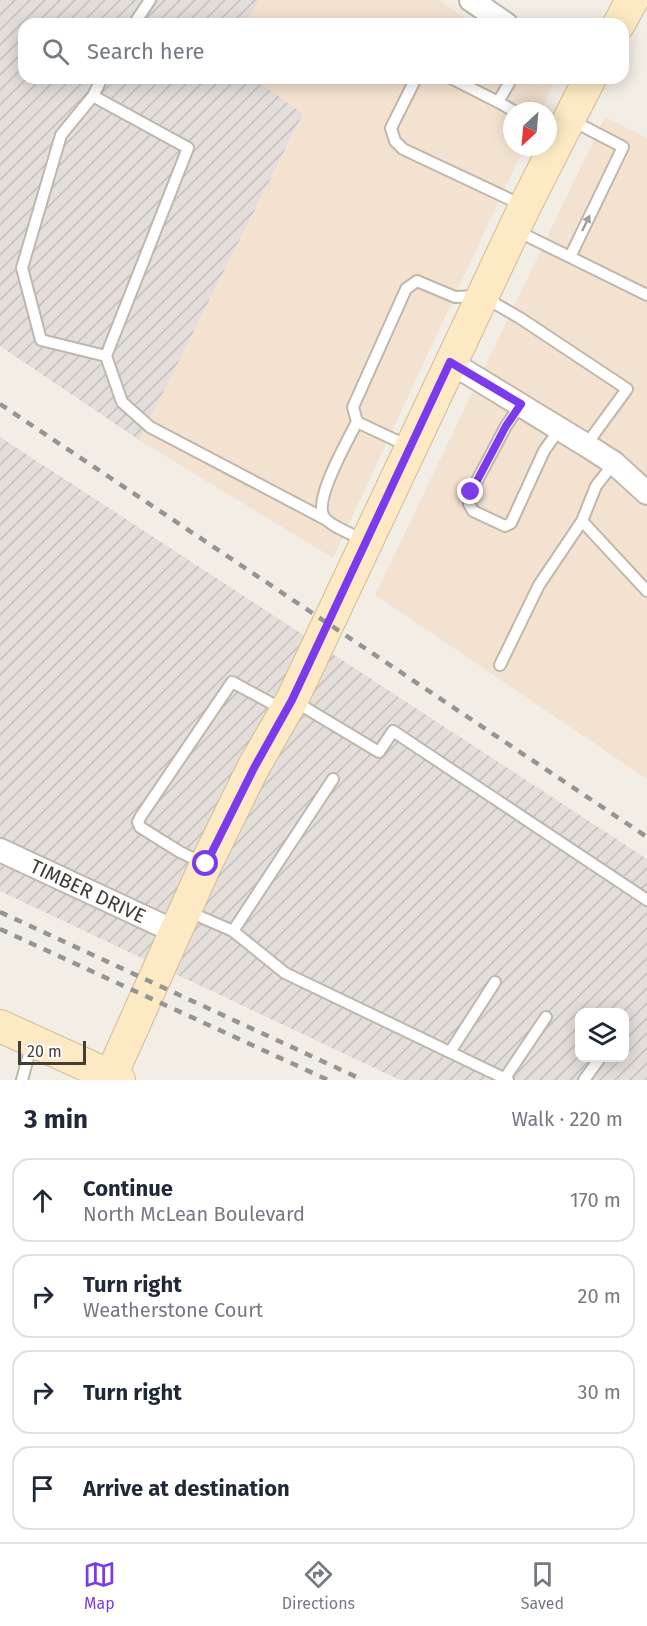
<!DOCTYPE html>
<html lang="en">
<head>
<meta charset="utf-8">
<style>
	body { margin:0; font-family:"Fira Sans",sans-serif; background:#f6f6f7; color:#1f2937 }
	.controls { position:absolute; right:18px; bottom:18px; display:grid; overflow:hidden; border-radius:12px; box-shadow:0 3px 15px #0003 }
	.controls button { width:54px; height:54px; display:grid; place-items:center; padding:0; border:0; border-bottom:2px solid #e0e1e3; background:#fff; color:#1f2937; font:30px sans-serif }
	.compass { position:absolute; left:503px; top:102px; width:54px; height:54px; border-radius:50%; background:#fff; box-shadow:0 3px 15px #0003; rotate:206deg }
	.scale { position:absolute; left:18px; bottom:15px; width:68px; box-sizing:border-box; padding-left:6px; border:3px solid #443d35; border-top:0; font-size:16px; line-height:21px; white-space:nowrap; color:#443d35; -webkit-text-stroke:4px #fff; paint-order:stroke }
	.stop { position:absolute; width:18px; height:18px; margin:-14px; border:4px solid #7c3aed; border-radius:50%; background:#fff }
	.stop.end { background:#7c3aed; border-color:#fff; box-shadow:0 2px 6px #0008 }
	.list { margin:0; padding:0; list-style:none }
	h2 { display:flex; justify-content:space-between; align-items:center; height:78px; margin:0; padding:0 24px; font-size:26px }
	h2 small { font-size:20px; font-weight:400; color:#747a83 }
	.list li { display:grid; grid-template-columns:39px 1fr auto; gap:18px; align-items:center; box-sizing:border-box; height:84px; margin:0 12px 12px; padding:0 12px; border:2px solid #e0e1e3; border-radius:18px }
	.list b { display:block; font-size:22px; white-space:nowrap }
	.list p { margin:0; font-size:20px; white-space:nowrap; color:#747a83 }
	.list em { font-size:20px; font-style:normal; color:#747a83 }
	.icon { flex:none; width:33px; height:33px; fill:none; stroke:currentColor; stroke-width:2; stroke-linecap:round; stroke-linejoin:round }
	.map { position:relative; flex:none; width:647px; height:1080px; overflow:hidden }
	.search { position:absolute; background:#fff; box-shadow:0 3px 15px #0003; left:18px; right:18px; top:18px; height:66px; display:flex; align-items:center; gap:15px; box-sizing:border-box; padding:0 21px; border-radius:18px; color:#747a83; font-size:22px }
	.sheet { height:462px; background:#fff }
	nav { display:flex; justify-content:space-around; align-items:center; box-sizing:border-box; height:84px; border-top:2px solid #e0e1e3; background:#fff; font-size:16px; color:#747a83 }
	nav a { display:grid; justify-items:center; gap:3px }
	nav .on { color:#7c3aed }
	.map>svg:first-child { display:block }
</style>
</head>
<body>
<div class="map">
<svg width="647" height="1080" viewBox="0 0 647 1080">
	<defs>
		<pattern id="industrial-furrows" width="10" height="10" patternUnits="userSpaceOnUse" patternTransform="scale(1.5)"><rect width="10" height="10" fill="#e4deda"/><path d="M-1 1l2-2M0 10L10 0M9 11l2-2" fill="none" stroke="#c5bfbc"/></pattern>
	</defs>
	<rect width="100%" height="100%" fill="#f2ede5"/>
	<path fill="#f4e2d0" d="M260 0H439L474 24H244Z
		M253 78 556 79 541 111H512V147H524L333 558 139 440 303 115Z
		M605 117 647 138V779L375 595Z"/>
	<path fill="url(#industrial-furrows)" fill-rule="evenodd" d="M0 0H260L244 24H24V78H253L303 114 139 440 0 346Z
		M0 437 647 859V1080H400L0 891ZM580 1012H624V1058H580Z"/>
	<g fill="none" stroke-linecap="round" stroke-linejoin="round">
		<g stroke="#c0b7ab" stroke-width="14">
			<path id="service" d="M134 24 150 0
				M102 78 93 96 188 148 106 356 122 402 150 427 325 519
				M416 78 391 128 395 141 403 149 522 205
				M451 78 498 102
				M512 78 498 102 514 111
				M93 96 61 135 22 268 41 340 106 356
				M517 231 570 257 623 147 571 120
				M570 257 647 295
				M521 404 506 426 471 492 469 504 473 511 505 526 511 523 544 451 560 428
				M357 422C348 440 313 500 324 517 330 526 354 535 364 540
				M408 446 357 422 353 407 406 289 417 281 455 297 482 296 520 318 627 389 586 445
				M614 463 596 486 582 521 647 591
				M500 665 539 585 582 521
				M294 701 379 752 393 731 647 900
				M203 863 180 852 140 827 138 822 141 816 232 682 284 710
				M187 911 233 931 333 779
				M233 931 285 973 508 1080
				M450 1052 495 982
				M505 1078 546 1017
				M22 1080 32 1043
				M584 1080 600 1058"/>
		</g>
		<g stroke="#c0b7ab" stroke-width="26">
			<path id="minor" d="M471 0 506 24
				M450 362 586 445 614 463 647 493
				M0 850 176 932"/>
		</g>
		<g stroke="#d1bc96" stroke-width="34">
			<path id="secondary" d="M619 24 632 0
				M0 1026 119 1080
				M109 1080 206 864 253 768 292 700 525 206 590 78"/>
		</g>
		<use href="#service" stroke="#fff" stroke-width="10"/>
		<use href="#minor" stroke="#fff" stroke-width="22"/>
		<use href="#secondary" stroke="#fdeac4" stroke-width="32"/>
		<path stroke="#949494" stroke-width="4.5" stroke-dasharray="8 8" stroke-linecap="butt" d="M0 404 647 837
			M0 912 363 1080
			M0 929 328 1080"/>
	</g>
	<defs><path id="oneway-solid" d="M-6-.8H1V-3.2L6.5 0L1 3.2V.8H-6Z" transform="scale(1.5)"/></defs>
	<use fill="#a29e9a" href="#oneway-solid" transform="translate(586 223) rotate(-64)"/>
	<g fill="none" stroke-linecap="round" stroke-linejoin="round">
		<path stroke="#7c3aed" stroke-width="8" d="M206 864 254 768 292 700 450 362 521 404 506 426 471 492"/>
	</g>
	<g text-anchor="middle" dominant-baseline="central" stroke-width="4.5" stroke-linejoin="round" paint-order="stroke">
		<g font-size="20" fill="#443d35" stroke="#fff">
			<text transform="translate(88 891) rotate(25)">TIMBER DRIVE</text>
		</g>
	</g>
</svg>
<div class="controls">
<button><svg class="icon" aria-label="layers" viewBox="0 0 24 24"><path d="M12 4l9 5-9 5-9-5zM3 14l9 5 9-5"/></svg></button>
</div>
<svg class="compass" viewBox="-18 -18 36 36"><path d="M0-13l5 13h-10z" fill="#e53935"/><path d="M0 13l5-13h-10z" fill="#747a83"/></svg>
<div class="scale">20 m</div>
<div class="stop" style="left:206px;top:864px"></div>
<div class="stop end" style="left:471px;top:492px"></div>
<div class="search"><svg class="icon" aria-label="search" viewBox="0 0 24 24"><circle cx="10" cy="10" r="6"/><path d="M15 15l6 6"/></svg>Search here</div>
</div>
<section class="sheet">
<h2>3 min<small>Walk · 220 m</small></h2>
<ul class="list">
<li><svg class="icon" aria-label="ahead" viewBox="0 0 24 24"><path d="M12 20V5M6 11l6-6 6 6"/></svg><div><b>Continue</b><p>North McLean Boulevard</p></div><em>170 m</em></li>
<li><svg class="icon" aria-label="right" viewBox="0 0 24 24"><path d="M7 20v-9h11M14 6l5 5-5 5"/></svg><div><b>Turn right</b><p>Weatherstone Court</p></div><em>20 m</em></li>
<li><svg class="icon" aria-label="right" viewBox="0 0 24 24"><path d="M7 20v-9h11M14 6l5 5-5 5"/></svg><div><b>Turn right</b></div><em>30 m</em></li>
<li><svg class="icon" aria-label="arrive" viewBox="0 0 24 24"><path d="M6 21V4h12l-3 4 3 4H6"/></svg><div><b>Arrive at destination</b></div></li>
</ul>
</section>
<nav>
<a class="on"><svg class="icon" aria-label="map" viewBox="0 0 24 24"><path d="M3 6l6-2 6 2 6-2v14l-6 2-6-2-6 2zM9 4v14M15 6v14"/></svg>Map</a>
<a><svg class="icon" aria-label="directions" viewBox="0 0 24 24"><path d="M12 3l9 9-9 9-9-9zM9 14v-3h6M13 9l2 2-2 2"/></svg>Directions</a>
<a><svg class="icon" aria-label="saved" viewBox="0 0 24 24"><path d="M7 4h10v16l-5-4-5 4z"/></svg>Saved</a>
</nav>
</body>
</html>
